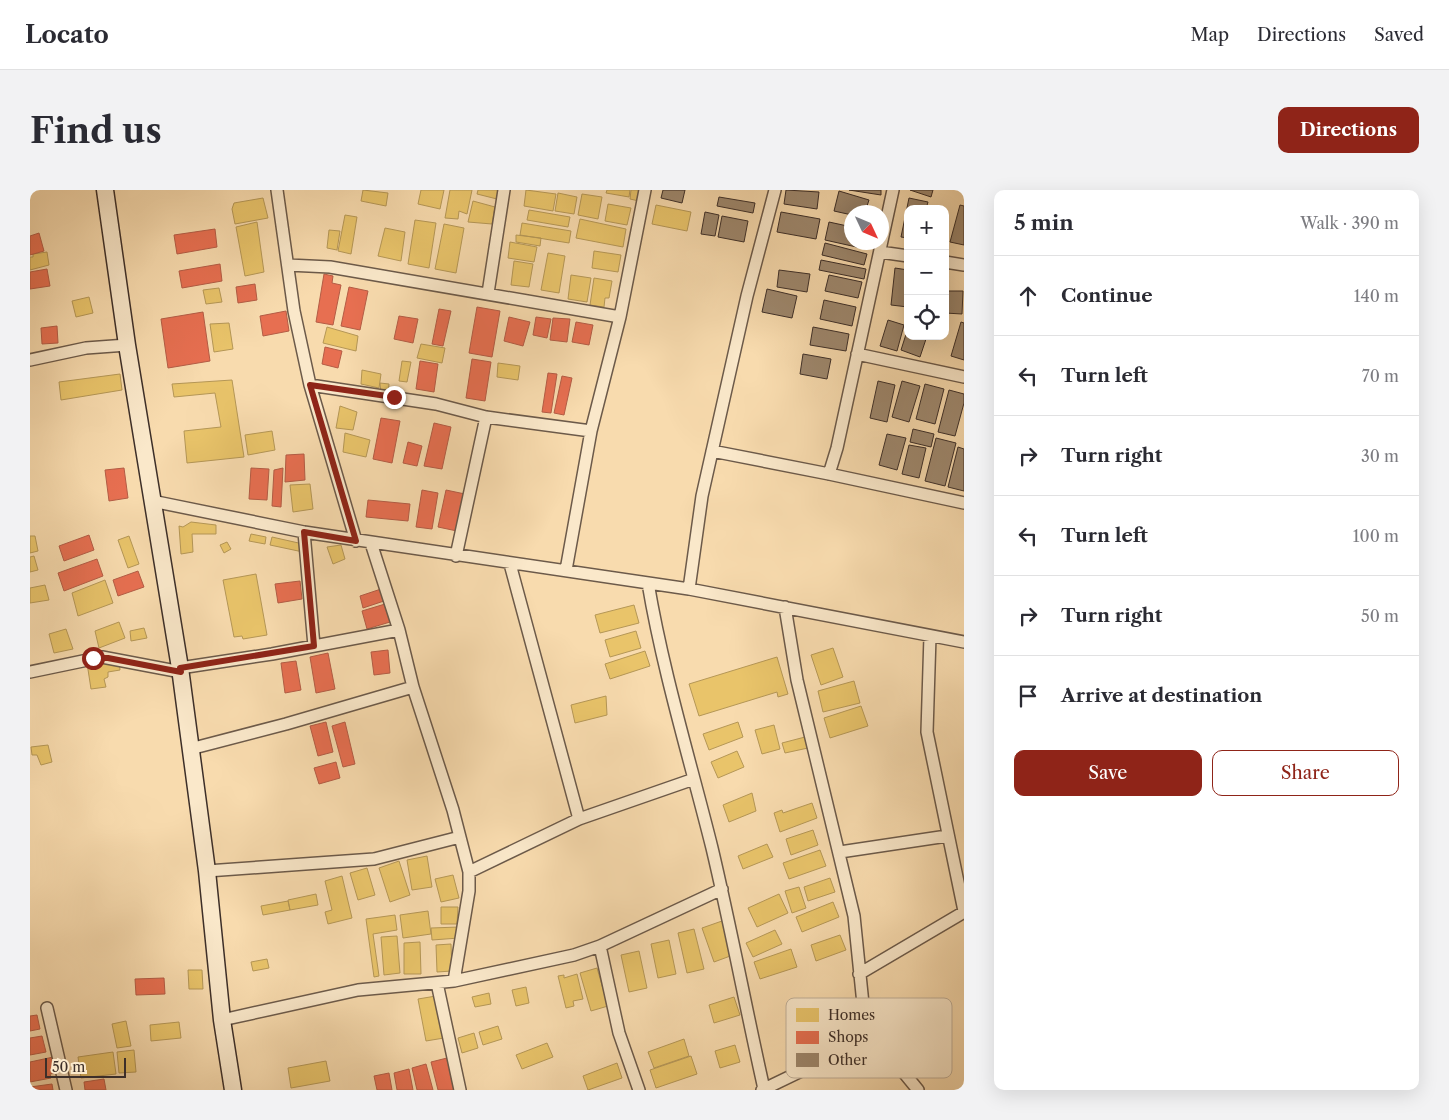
<!DOCTYPE html>
<html lang="en">
<head>
<meta charset="utf-8">
<style>
	body { margin:0; font-family:"Libre Caslon Text",serif; background:#f2f2f3; color:#2b2b33 }
	.controls { position:absolute; right:15px; top:15px; display:grid; overflow:hidden; border-radius:10px; box-shadow:0 5px 20px #0002 }
	.controls button { width:45px; height:45px; display:grid; place-items:center; padding:0; border:0; border-bottom:1px solid #e1e1e2; background:#fff; color:#2b2b33; font:25px sans-serif }
	.compass { position:absolute; left:814px; top:15px; width:45px; height:45px; border-radius:50%; background:#fff; box-shadow:0 5px 20px #0002; rotate:134deg }
	.scale { position:absolute; left:15px; bottom:12px; width:81px; box-sizing:border-box; padding-left:5px; border:2px solid #3d2f29; border-top:0; font-size:14px; line-height:18px; white-space:nowrap; color:#3d2f29; -webkit-text-stroke:4px #fae8ca; paint-order:stroke }
	.stop { position:absolute; width:15px; height:15px; margin:-11px; border:4px solid #8f2418; border-radius:50%; background:#fff }
	.stop.end { background:#8f2418; border-color:#fff; box-shadow:0 1px 5px #0008 }
	.list { margin:0; padding:0; list-style:none }
	h2 { display:flex; justify-content:space-between; align-items:center; height:65px; margin:0; padding:0 20px; font-size:21px }
	h2 small { font-size:16px; font-weight:400; color:#7c7c81 }
	.list li { display:grid; grid-template-columns:32px 1fr auto; gap:15px; align-items:center; box-sizing:border-box; height:80px; padding:0 20px; border-top:1px solid #e1e1e2 }
	.list b { display:block; font-size:19px; white-space:nowrap }
	.list em { font-size:16px; font-style:normal; color:#7c7c81 }
	.actions { display:flex; gap:10px; padding:15px 20px }
	.actions a { flex:1; padding:11px 0; border:1px solid #8f2418; border-radius:10px; text-align:center; font-size:18px; color:#8f2418 }
	.actions .main { background:#8f2418; color:#fff }
	.icon { flex:none; width:28px; height:28px; fill:none; stroke:currentColor; stroke-width:2; stroke-linecap:round; stroke-linejoin:round }
	.map { position:relative; flex:none; width:934px; height:900px; overflow:hidden; border-radius:10px }
	header { display:flex; align-items:center; gap:30px; box-sizing:border-box; height:70px; padding:0 25px; background:#fff; border-bottom:1px solid #e1e1e2 }
	header strong { font-size:24px }
	nav { display:flex; gap:28px; margin-inline-start:auto; font-size:18px }
	.intro { display:flex; align-items:center; justify-content:space-between; box-sizing:border-box; height:120px; padding:0 30px }
	h1 { margin:0; font-size:35px }
	.button { padding:12px 22px; border-radius:10px; background:#8f2418; color:#fff; font-size:18px; font-weight:700 }
	main { display:flex; gap:30px; padding:0 30px }
	aside { flex:1; background:#fff; border-radius:10px; box-shadow:0 5px 20px #0002 }
	.map>svg:first-child { display:block }
</style>
</head>
<body>
<header>
<strong>Locato</strong>
<nav><a>Map</a><a>Directions</a><a>Saved</a></nav>
</header>
<div class="intro"><h1>Find us</h1><a class="button">Directions</a></div>
<main>
<div class="map">
<svg width="934" height="900" viewBox="0 0 934 900">
	<rect width="100%" height="100%" fill="#f8dbae"/>
	<filter id="stains"><feTurbulence type="fractalNoise" baseFrequency=".004" numOctaves="4"/><feColorMatrix values="0 0 0 0 .2 0 0 0 0 .09 0 0 0 0 .02 0 0 0 .5 -.17"/></filter>
	<radialGradient id="worn" r=".72"><stop offset=".6" stop-color="#630" stop-opacity="0"/><stop offset="1" stop-color="#630" stop-opacity=".3"/></radialGradient>
	<path fill="#e9c46a" stroke="#b59756" d="M333 0 358 3 356 16 331 11Z
		M391 0H414L410 19 388 14Z
		M420 0H442L437 24 429 21 428 29 415 28Z
		M448 0H469L467 9 447 4Z
		M496 0 526 4 523 21 494 16Z
		M577 0H600L599 7 576 3Z
		M601 0H611L609 11 600 9Z
		M528 3 547 7 544 24 525 21Z
		M552 4 572 7 568 29 548 25Z
		M233 8 238 28 205 34 202 19 204 13Z
		M443 11 465 17 462 34 438 32Z
		M578 14 601 18 597 35 575 31Z
		M626 15 661 22 657 41 622 34Z
		M499 20 540 27 538 37 497 30Z
		M315 25 327 27 321 64 308 61Z
		M550 29 596 39 593 57 546 48Z
		M385 30 406 33 399 78 378 74Z
		M227 32 234 82 215 86 206 37Z
		M492 33 541 41 539 53 490 45Z
		M414 34 434 38 426 83 405 79Z
		M355 38 375 42 371 71 348 66Z
		M299 40 310 41 307 60 297 58Z
		M486 45 511 48 510 56 486 52Z
		M480 52 507 57 504 72 478 68Z
		M564 61 591 65 588 82 562 78Z
		M17 62 19 75 0 80V67H3V64Z
		M518 63 535 66 529 103 511 100Z
		M484 71 503 74 499 97 481 95Z
		M541 85 561 88 557 112 538 109Z
		M564 88 582 91 579 108H575L574 117 560 115Z
		M189 98 192 112 176 114 173 100Z
		M59 107 63 123 46 127 42 111Z
		M199 133 203 159 184 162 180 134Z
		M297 137 328 146 326 161 293 153Z
		M391 154 415 158 412 173 387 168Z
		M372 171 381 172 377 192 369 191Z
		M468 173 490 176 488 190 467 187Z
		M332 180 351 184 349 198 331 194Z
		M90 184 92 200 31 210 29 192Z
		M202 190 214 267 157 273 154 241 191 237 185 203 144 207 142 194Z
		M350 193 359 194 358 204H351Z
		M310 216 327 222 323 240 306 238Z
		M242 241 245 260 218 265 215 245Z
		M315 243 340 250 336 267 313 262Z
		M280 294 283 319 263 322 260 295Z
		M161 332 186 335V344H162L163 362 151 364 149 336 153 337Z
		M221 344 236 347 235 354 219 351Z
		M0 346H5L8 361 0 363Z
		M99 346 109 374 98 378 88 350Z
		M242 347 273 354V362L240 355Z
		M197 352 201 359 194 363 190 355Z
		M311 355 315 369 303 374 297 357Z
		M4 366 8 380 0 382V367Z
		M226 384 237 445 213 449 212 446 204 447 193 390Z
		M75 390 83 413 48 426 42 403Z
		M15 395 19 410 0 413V398Z
		M604 415 609 433 570 443 565 425Z
		M89 432 95 448 69 458 65 441Z
		M114 438 117 448 101 451 100 441Z
		M36 439 43 459 24 463 19 444Z
		M606 441 611 458 580 467 575 450Z
		M803 458 813 487 791 495 781 465Z
		M615 461 620 476 580 489 575 474Z
		M747 467 758 504 748 507 747 502 669 526 659 494Z
		M89 471 90 480 78 482V487L74 489 76 497 61 499 57 473Z
		M824 491 830 513 793 522 788 501Z
		M576 506 577 525 545 533 541 515Z
		M831 516 838 536 800 548 794 528Z
		M708 532 713 547 679 560 673 544Z
		M744 535 750 559 732 564 725 540Z
		M775 547 778 558 755 563 752 553Z
		M18 555 22 572 11 575 7 565H2L1 557Z
		M707 561 714 577 688 588 681 572Z
		M722 603 726 621 699 632 693 615Z
		M782 613 787 628 750 642 744 623 752 620 753 623Z
		M783 640 788 655 761 665 756 649Z
		M737 654 743 667 713 679 708 666Z
		M790 660 796 676 759 689 753 673Z
		M397 666 402 697 382 700 377 670Z
		M369 671 380 705 360 712 349 678Z
		M337 678 345 705 328 710 320 683Z
		M423 685 429 708 411 712 405 689Z
		M312 686 322 728 298 734 295 722 302 720 295 691Z
		M800 688 805 702 778 711 774 697Z
		M769 697 776 718 762 723 755 701Z
		M286 704 288 715 260 720 258 710Z
		M749 704 758 723 727 737 718 718Z
		M258 711 260 720 233 725 231 716Z
		M803 712 809 727 772 742 766 727Z
		M411 717H428L427 734H411Z
		M398 721 401 744 373 748 370 725Z
		M365 725 367 740 343 744 349 786 344 787 336 729Z
		M692 731 703 765 684 772 672 738Z
		M429 737V748L402 750 401 738Z
		M664 739 674 779 657 783 648 743Z
		M745 740 752 754 723 767 716 753Z
		M810 745 816 760 786 771 781 755Z
		M367 746 370 783 354 785 351 747Z
		M639 750 646 784 628 788 621 754Z
		M390 752 391 784H374V753Z
		M421 754 422 781 407 782 406 755Z
		M761 759 767 777 730 789 724 772Z
		M609 761 617 798 599 802 591 765Z
		M237 769 239 778 223 781 221 772Z
		M567 778 578 816 561 821 550 783Z
		M158 780H172L173 799H159Z
		M547 784 553 809 543 811 544 816 536 818 528 786 534 785V788Z
		M496 797 499 813 486 816 482 800Z
		M459 803 461 814 445 817 442 807Z
		M406 806 414 848 396 851 388 809Z
		M704 807 710 825 684 833 679 815Z
		M96 831 101 856 87 858 82 834Z
		M149 832 151 848 121 851 120 835Z
		M468 836 472 849 453 855 449 842Z
		M444 843 448 858 432 863 428 848Z
		M654 849 659 866 624 878 618 862Z
		M517 853 523 867 492 879 486 865Z
		M705 855 710 872 690 878 685 861Z
		M104 860 106 882 89 883 87 862Z
		M83 862 86 884 51 888 48 867Z
		M661 866 667 884 626 898 620 880Z
		M296 871 300 891 261 898 258 878Z
		M587 873 592 888 558 900 553 886Z"/>
	<path fill="#e76f51" stroke="#b45c45" d="M185 39 187 57 147 64 144 45Z
		M9 43 14 61 0 65V46Z
		M190 74 192 91 152 98 149 81Z
		M17 79 20 96 0 99V82Z
		M294 84 303 86 302 93 311 95 303 135 286 132Z
		M225 94 227 110 208 113 206 97Z
		M319 97 338 101 330 140 311 136Z
		M447 117 470 121 462 167 439 163Z
		M409 119 421 121 413 156 402 154Z
		M256 121 259 141 233 146 230 126Z
		M173 122 180 171 138 178 131 129Z
		M369 126 388 129 383 153 364 149Z
		M479 127 500 132 493 156 474 151Z
		M506 127 521 129 517 148 503 145Z
		M523 128 540 129 537 152 520 150Z
		M546 132 563 135 559 155 542 152Z
		M27 136 28 153 12 154 11 138Z
		M295 157 312 161 308 178 292 174Z
		M442 169 461 172 455 211 436 208Z
		M390 171 408 174 404 202 386 199Z
		M518 183 527 184 521 223 512 222Z
		M532 186 542 188 534 225 524 223Z
		M351 228 370 231 362 273 343 269Z
		M404 233 421 237 412 279 394 276Z
		M378 252 392 256 387 276 373 273Z
		M274 264 275 290 255 292 256 265Z
		M94 278 98 308 79 311 75 280Z
		M221 278 239 279 237 310 219 309Z
		M253 278 251 317 242 316 244 280Z
		M392 300 408 303 402 339 386 337Z
		M416 300 435 304 427 341 408 337Z
		M338 310 380 314 378 331 336 327Z
		M59 345 64 360 34 371 29 356Z
		M67 369 73 386 34 401 28 383Z
		M108 381 114 397 88 406 83 390Z
		M270 391 272 409 248 413 245 394Z
		M351 399 354 411 333 418 330 406Z
		M355 414 360 432 337 439 332 421Z
		M358 460 360 483 344 485 341 462Z
		M298 463 305 499 286 503 280 467Z
		M266 471 271 500 255 503 251 473Z
		M296 532 303 562 288 566 280 536Z
		M315 532 325 574 313 577 302 536Z
		M306 572 310 588 289 594 284 578Z
		M134 788 135 804 106 805 105 789Z
		M7 825 10 839 0 841V826Z
		M12 846 16 862 0 865V848Z
		M28 866 31 882 20 884 21 888 0 892V872Z
		M417 868 425 900H408L401 872Z
		M396 874 403 900H387L382 878Z
		M379 879 383 900H367L364 883Z
		M359 883 362 900H347L344 886Z
		M74 889 76 900H55L54 892Z
		M22 894 23 900H0V897Z"/>
	<path fill="#9e886e" stroke="#3d2f29" d="M633 0H655L652 13 631 8Z
		M756 0 789 2 787 19 754 14Z
		M819 0H851V5Z
		M880 0H903L901 7Z
		M809 1 839 10 835 22H822V25L804 21Z
		M689 7 725 13 723 23 687 16Z
		M879 8 898 12 896 19H878V48L871 47Z
		M930 15 934 16V55L920 52Z
		M675 22 689 25 685 46 671 44Z
		M751 22 790 29 786 49 747 42Z
		M692 26 718 31 714 52 688 47Z
		M799 32 822 37V52H832L831 58 795 50Z
		M795 53 837 64 834 75 792 65Z
		M791 70 836 79 834 89 789 80Z
		M865 78 878 80V117L861 115Z
		M749 80 780 84 777 102 747 97Z
		M799 85 832 92 828 108 795 101Z
		M737 99 767 106 762 128 732 122Z
		M915 101H933L932 124 915 123Z
		M794 110 826 117 822 136 790 129Z
		M858 130 874 135 867 161 850 156Z
		M931 132 934 133V170L921 166Z
		M783 137 819 144 816 161 780 155Z
		M878 138V146H897L890 167 871 160Z
		M773 164 801 169 797 189 770 184Z
		M848 191 865 195 857 232 840 228Z
		M872 191 890 196 879 232 862 227Z
		M895 194 914 199 905 234 886 229Z
		M919 200 934 204V213L925 246 908 242Z
		M883 239 904 244 901 257 880 252Z
		M857 244 876 248 867 280 849 275Z
		M906 248 926 253 915 296 895 291Z
		M879 255 896 258 889 288 872 284Z
		M928 257 934 259V301L918 297Z"/>
	<g fill="none" stroke-linecap="round" stroke-linejoin="round">
		<g stroke="#6c5a4a" stroke-width="14">
			<path id="street" d="M247 0 264 121 280 195 326 351
				M850 62 878 66
				M915 72 934 75
				M258 75 300 77 590 127
				M458 103 474 0
				M827 164 934 187
				M0 170 56 158 97 155
				M280 195 406 214 456 227 561 241
				M682 261 799 284 934 313
				M799 284 807 258 863 0
				M122 311 274 342 659 399 934 452
				M274 342 284 456
				M341 353 369 440 383 497 423 620 439 682V701L424 791
				M426 366 456 227
				M480 374 549 629
				M536 380 561 241 590 127 615 0
				M618 393C633 482 660 570 682 658 701 738 716 819 734 899
				M659 399 672 306 717 106 745 0
				M755 417 767 490 824 726 833 814 844 846 888 900
				M900 446 897 542 934 721
				M150 478 242 464 369 440
				M0 482 72 467 151 482
				M160 559 256 534 383 497
				M810 662 917 646
				M177 681 344 669 430 647
				M439 682 549 629 664 589
				M570 756 589 843 609 900
				M829 784 934 722
				M407 793 430 900
				M17 818 36 900
				M192 830 328 800 424 791 544 765 570 756 692 699
				M732 900 844 846"/>
		</g>
		<g stroke="#3d2f29" stroke-width="19">
			<path id="secondary" d="M75 0 97 155 150 478 177 681 192 830 203 900"/>
		</g>
		<use href="#street" stroke="#fae8ca" stroke-width="11"/>
		<use href="#secondary" stroke="#fae8ca" stroke-width="16"/>
	</g>
	<g fill="none" stroke-linecap="round" stroke-linejoin="round">
		<path stroke="#8f2418" stroke-width="6" d="M63 468H78L151 482 150 478 284 456 274 342 326 351 280 195 364 207"/>
	</g>
	<rect x="756" y="808" width="166" height="80" rx="8" fill="#fae8ca" stroke="#c1b09a" stroke-width="1"/>
	<rect x="766" y="818" width="23" height="14" fill="#e9c46a"/>
	<rect x="766" y="841" width="23" height="13" fill="#e76f51"/>
	<rect x="766" y="863" width="23" height="14" fill="#9e886e"/>
	<g font-size="14" fill="#3d2f29">
		<text x="798" y="830">Homes</text>
		<text x="798" y="852">Shops</text>
		<text x="798" y="875">Other</text>
	</g>
	<rect width="100%" height="100%" filter="url(#stains)"/>
	<rect width="100%" height="100%" fill="url(#worn)"/>
</svg>
<div class="controls">
<button>+</button>
<button>−</button>
<button><svg class="icon" aria-label="locate" viewBox="0 0 24 24"><circle cx="12" cy="12" r="6"/><path d="M12 2v4M12 18v4M2 12h4M18 12h4"/></svg></button>
</div>
<svg class="compass" viewBox="-18 -18 36 36"><path d="M0-13l5 13h-10z" fill="#e53935"/><path d="M0 13l5-13h-10z" fill="#7c7c81"/></svg>
<div class="scale">50 m</div>
<div class="stop" style="left:63px;top:468px"></div>
<div class="stop end" style="left:364px;top:207px"></div>
</div>
<aside>
<h2>5 min<small>Walk · 390 m</small></h2>
<ul class="list">
<li><svg class="icon" aria-label="ahead" viewBox="0 0 24 24"><path d="M12 20V5M6 11l6-6 6 6"/></svg><div><b>Continue</b></div><em>140 m</em></li>
<li><svg class="icon" aria-label="left" viewBox="0 0 24 24"><path d="M17 20v-9H6M10 6l-5 5 5 5"/></svg><div><b>Turn left</b></div><em>70 m</em></li>
<li><svg class="icon" aria-label="right" viewBox="0 0 24 24"><path d="M7 20v-9h11M14 6l5 5-5 5"/></svg><div><b>Turn right</b></div><em>30 m</em></li>
<li><svg class="icon" aria-label="left" viewBox="0 0 24 24"><path d="M17 20v-9H6M10 6l-5 5 5 5"/></svg><div><b>Turn left</b></div><em>100 m</em></li>
<li><svg class="icon" aria-label="right" viewBox="0 0 24 24"><path d="M7 20v-9h11M14 6l5 5-5 5"/></svg><div><b>Turn right</b></div><em>50 m</em></li>
<li><svg class="icon" aria-label="arrive" viewBox="0 0 24 24"><path d="M6 21V4h12l-3 4 3 4H6"/></svg><div><b>Arrive at destination</b></div></li>
</ul>
<div class="actions"><a class="main">Save</a><a>Share</a></div>
</aside>
</main>
</body>
</html>
